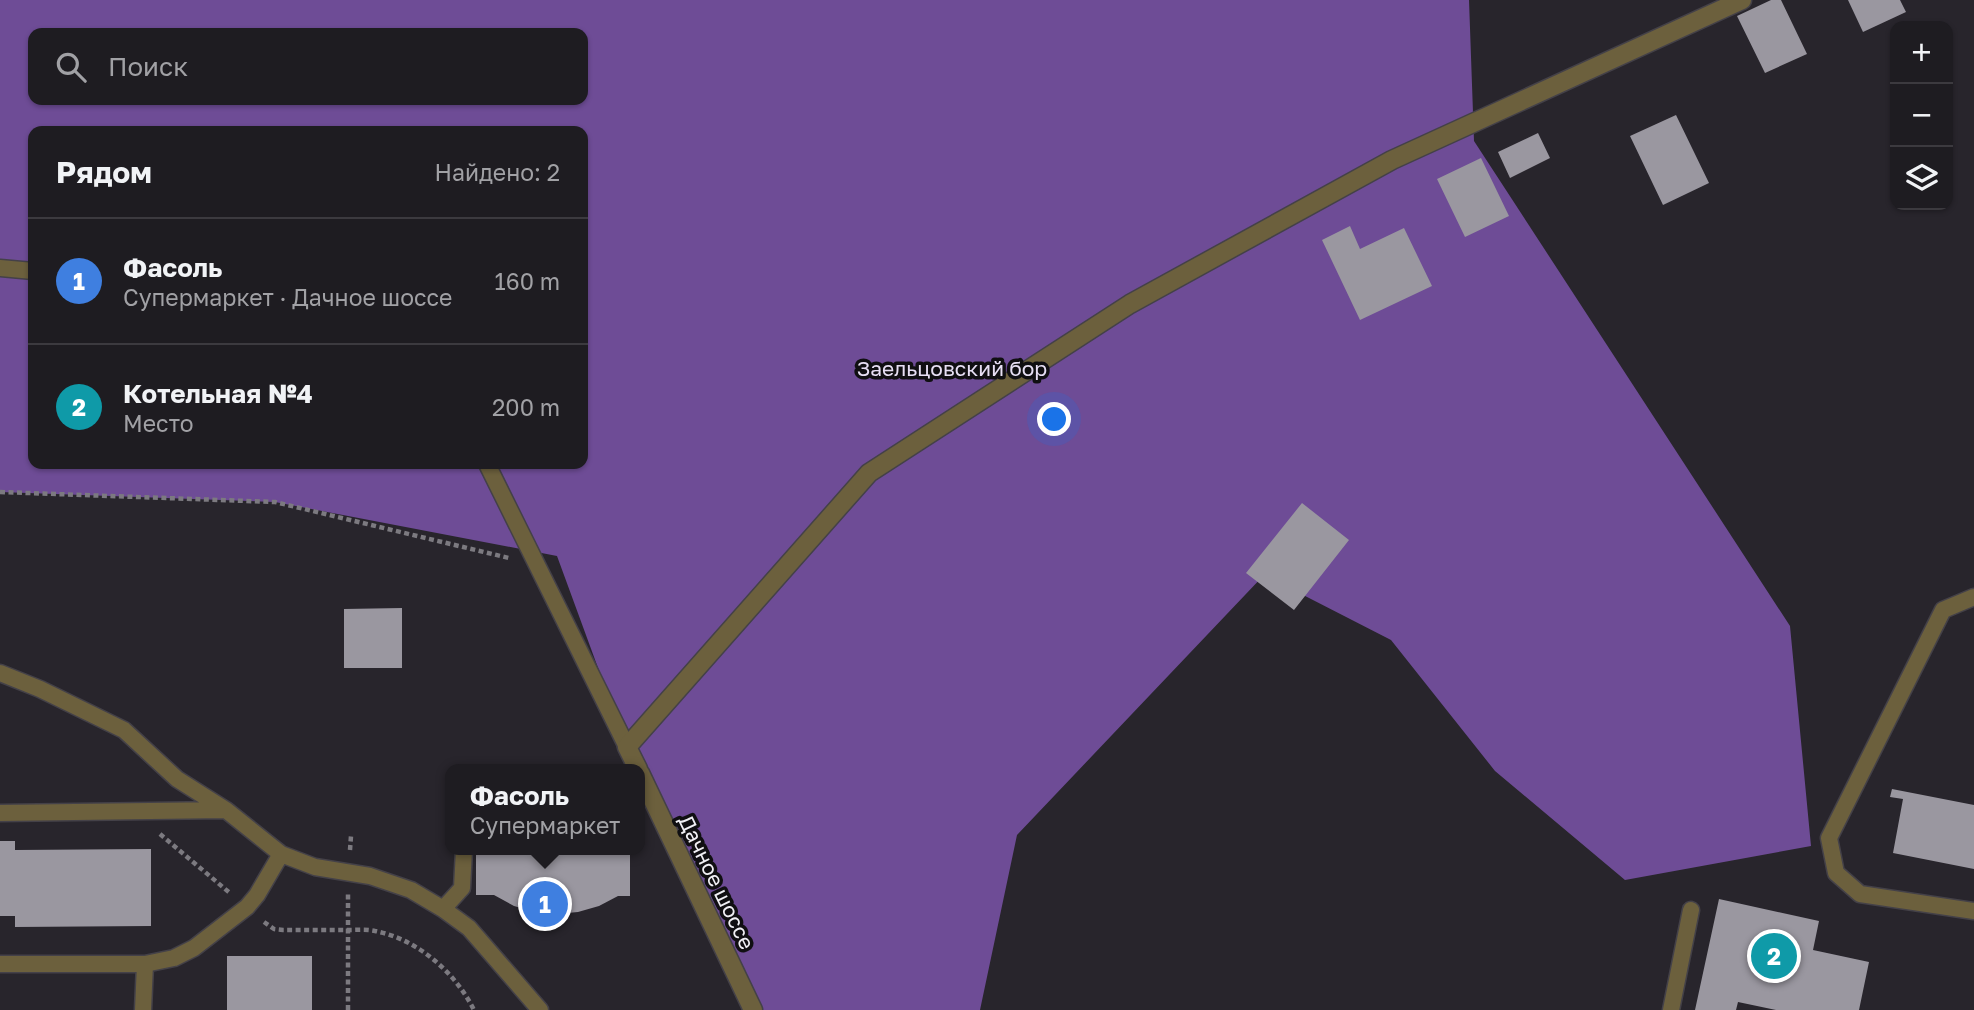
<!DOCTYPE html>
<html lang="ru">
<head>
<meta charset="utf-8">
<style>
	body { margin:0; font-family:"Golos Text",sans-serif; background:#26252a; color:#f1f3f6 }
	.controls { position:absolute; right:21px; top:21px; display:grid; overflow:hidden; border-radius:14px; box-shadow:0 2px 5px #0004 }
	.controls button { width:63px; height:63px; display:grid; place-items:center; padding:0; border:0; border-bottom:2px solid #3c3a3f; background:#1e1c21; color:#f1f3f6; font:35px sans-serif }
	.you { position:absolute; left:1055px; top:420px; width:24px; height:24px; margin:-18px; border:5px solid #fff; border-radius:50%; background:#1a73e8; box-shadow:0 0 0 10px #1a73e833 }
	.badge { display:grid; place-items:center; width:46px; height:46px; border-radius:50%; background:#bca0f2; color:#fff; font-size:23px; font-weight:700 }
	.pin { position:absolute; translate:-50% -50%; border:4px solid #fff; box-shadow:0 2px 7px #0006 }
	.popup { position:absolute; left:445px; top:764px; width:200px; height:91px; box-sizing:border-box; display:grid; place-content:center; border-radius:14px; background:#1e1c21; filter:drop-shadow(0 2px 5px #0005); font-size:23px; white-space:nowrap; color:#a1a1a5 }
	.popup b { font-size:26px; color:#f1f3f6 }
	.popup::after { content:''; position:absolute; left:50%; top:100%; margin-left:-14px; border:14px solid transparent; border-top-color:#1e1c21 }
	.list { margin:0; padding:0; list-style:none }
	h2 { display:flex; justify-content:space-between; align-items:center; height:91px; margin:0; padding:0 28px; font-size:30px }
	h2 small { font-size:23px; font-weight:400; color:#a1a1a5 }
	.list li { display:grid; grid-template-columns:46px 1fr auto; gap:21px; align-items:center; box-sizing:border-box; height:126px; padding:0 28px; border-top:2px solid #3c3a3f }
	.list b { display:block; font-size:26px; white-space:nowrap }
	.list p { margin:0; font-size:23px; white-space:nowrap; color:#a1a1a5 }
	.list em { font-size:23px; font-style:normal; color:#a1a1a5 }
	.icon { flex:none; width:38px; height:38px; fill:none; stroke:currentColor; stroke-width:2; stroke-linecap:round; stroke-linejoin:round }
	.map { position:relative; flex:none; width:1974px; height:1010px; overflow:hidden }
	.search { position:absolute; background:#1e1c21; box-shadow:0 2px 5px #0004; left:28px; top:28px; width:560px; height:77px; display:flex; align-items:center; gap:18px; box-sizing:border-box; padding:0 24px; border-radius:14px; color:#a1a1a5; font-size:26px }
	.panel { position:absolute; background:#1e1c21; box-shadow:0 2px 5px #0004; left:28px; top:126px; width:560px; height:343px; border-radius:14px }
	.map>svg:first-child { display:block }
</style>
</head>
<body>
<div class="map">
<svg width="1974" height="1010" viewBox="0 0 1974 1010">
	<rect width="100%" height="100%" fill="#28252c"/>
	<path fill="#6e4c96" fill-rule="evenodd" d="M0 0H1469L1474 141 1790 626 1811 846 1625 880 1495 771 1391 640 1264 575 1017 835 980 1010H753L627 747 557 556 275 502 0 492ZM33 33H583V100H33ZM33 131H583V464H33Z"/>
	<path fill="#9a97a0" d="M1771 0H1781L1807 54 1765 73 1737 16Z
		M1848 0H1900L1906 12 1863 32Z
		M1676 115 1709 183 1663 205 1630 136Z
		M1538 133 1550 158 1510 178 1498 152Z
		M1481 158 1509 216 1465 237 1437 179Z
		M1350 226 1360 249 1404 228 1432 286 1360 320 1322 240Z
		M1302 503 1349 540 1294 610 1246 573Z
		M402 608V668H344V609Z
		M1892 789 1974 805V869L1893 853 1903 799 1890 797Z
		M0 841H15V850L151 849V926L15 927V916H0Z
		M526 850 630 852V896H618L599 906 578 912 557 914 535 912 514 906 494 895H476V851Z
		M1719 899 1819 921 1813 950 1869 962 1859 1010H1776L1738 1002 1736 1010H1695Z
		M227 956H312V1010H227Z"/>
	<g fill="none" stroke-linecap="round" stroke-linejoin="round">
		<g stroke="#444148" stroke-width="19">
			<path id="lane" d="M0 268 33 271
				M487 464 627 747
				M1974 597 1943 610 1829 838 1836 873 1860 894 1974 911
				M0 673 40 689 124 730 177 779 226 810 281 854 315 867 370 876 411 890 443 909 469 928 540 1010
				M0 813 225 810
				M443 909 462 888 464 850
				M0 964H145L174 958 194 948 247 907 257 895 281 854
				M143 1010 145 964
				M1671 1010 1691 910"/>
		</g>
		<g stroke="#444148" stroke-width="21">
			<path id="street" d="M638 769 627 747 869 473 1130 304 1392 160 1742 0
				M640 773 753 1010"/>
		</g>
		<path stroke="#7c7a80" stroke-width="4.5" stroke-dasharray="5 3.5" stroke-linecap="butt" d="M0 492 275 502 509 558
			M160 834 231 894
			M350 850 351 836
			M264 922 274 929 283 930C304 930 326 930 348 930 357 930 367 929 375 931 417 939 455 972 474 1010
			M348 1010V894"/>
		<use href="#lane" stroke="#6c603d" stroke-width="16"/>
		<use href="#street" stroke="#6c603d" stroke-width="18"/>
	</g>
	<g text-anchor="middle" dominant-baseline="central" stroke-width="7" stroke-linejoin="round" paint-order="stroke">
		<g font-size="21" fill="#e7dff4" stroke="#100f12">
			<text x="952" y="368">Заельцовский бор</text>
		</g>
		<g font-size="21" fill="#f1f0f5" stroke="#100f12">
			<text transform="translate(717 882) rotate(64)">Дачное шоссе</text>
		</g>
	</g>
</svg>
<div class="controls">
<button>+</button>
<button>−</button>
<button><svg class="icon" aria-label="layers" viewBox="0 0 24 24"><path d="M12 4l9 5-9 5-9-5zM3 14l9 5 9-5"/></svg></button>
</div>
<div class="you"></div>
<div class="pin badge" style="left:545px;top:904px;background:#3f7fe0">1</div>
<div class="popup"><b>Фасоль</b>Супермаркет</div>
<div class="pin badge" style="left:1774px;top:956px;background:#0f9aa8">2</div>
<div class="search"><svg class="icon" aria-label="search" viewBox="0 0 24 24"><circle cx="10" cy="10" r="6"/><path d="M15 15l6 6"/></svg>Поиск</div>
<section class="panel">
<h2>Рядом<small>Найдено: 2</small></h2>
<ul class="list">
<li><span class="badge" style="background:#3f7fe0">1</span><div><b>Фасоль</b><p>Супермаркет · Дачное шоссе</p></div><em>160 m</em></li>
<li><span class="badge" style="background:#0f9aa8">2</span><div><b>Котельная №4</b><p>Место</p></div><em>200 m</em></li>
</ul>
</section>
</div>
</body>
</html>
